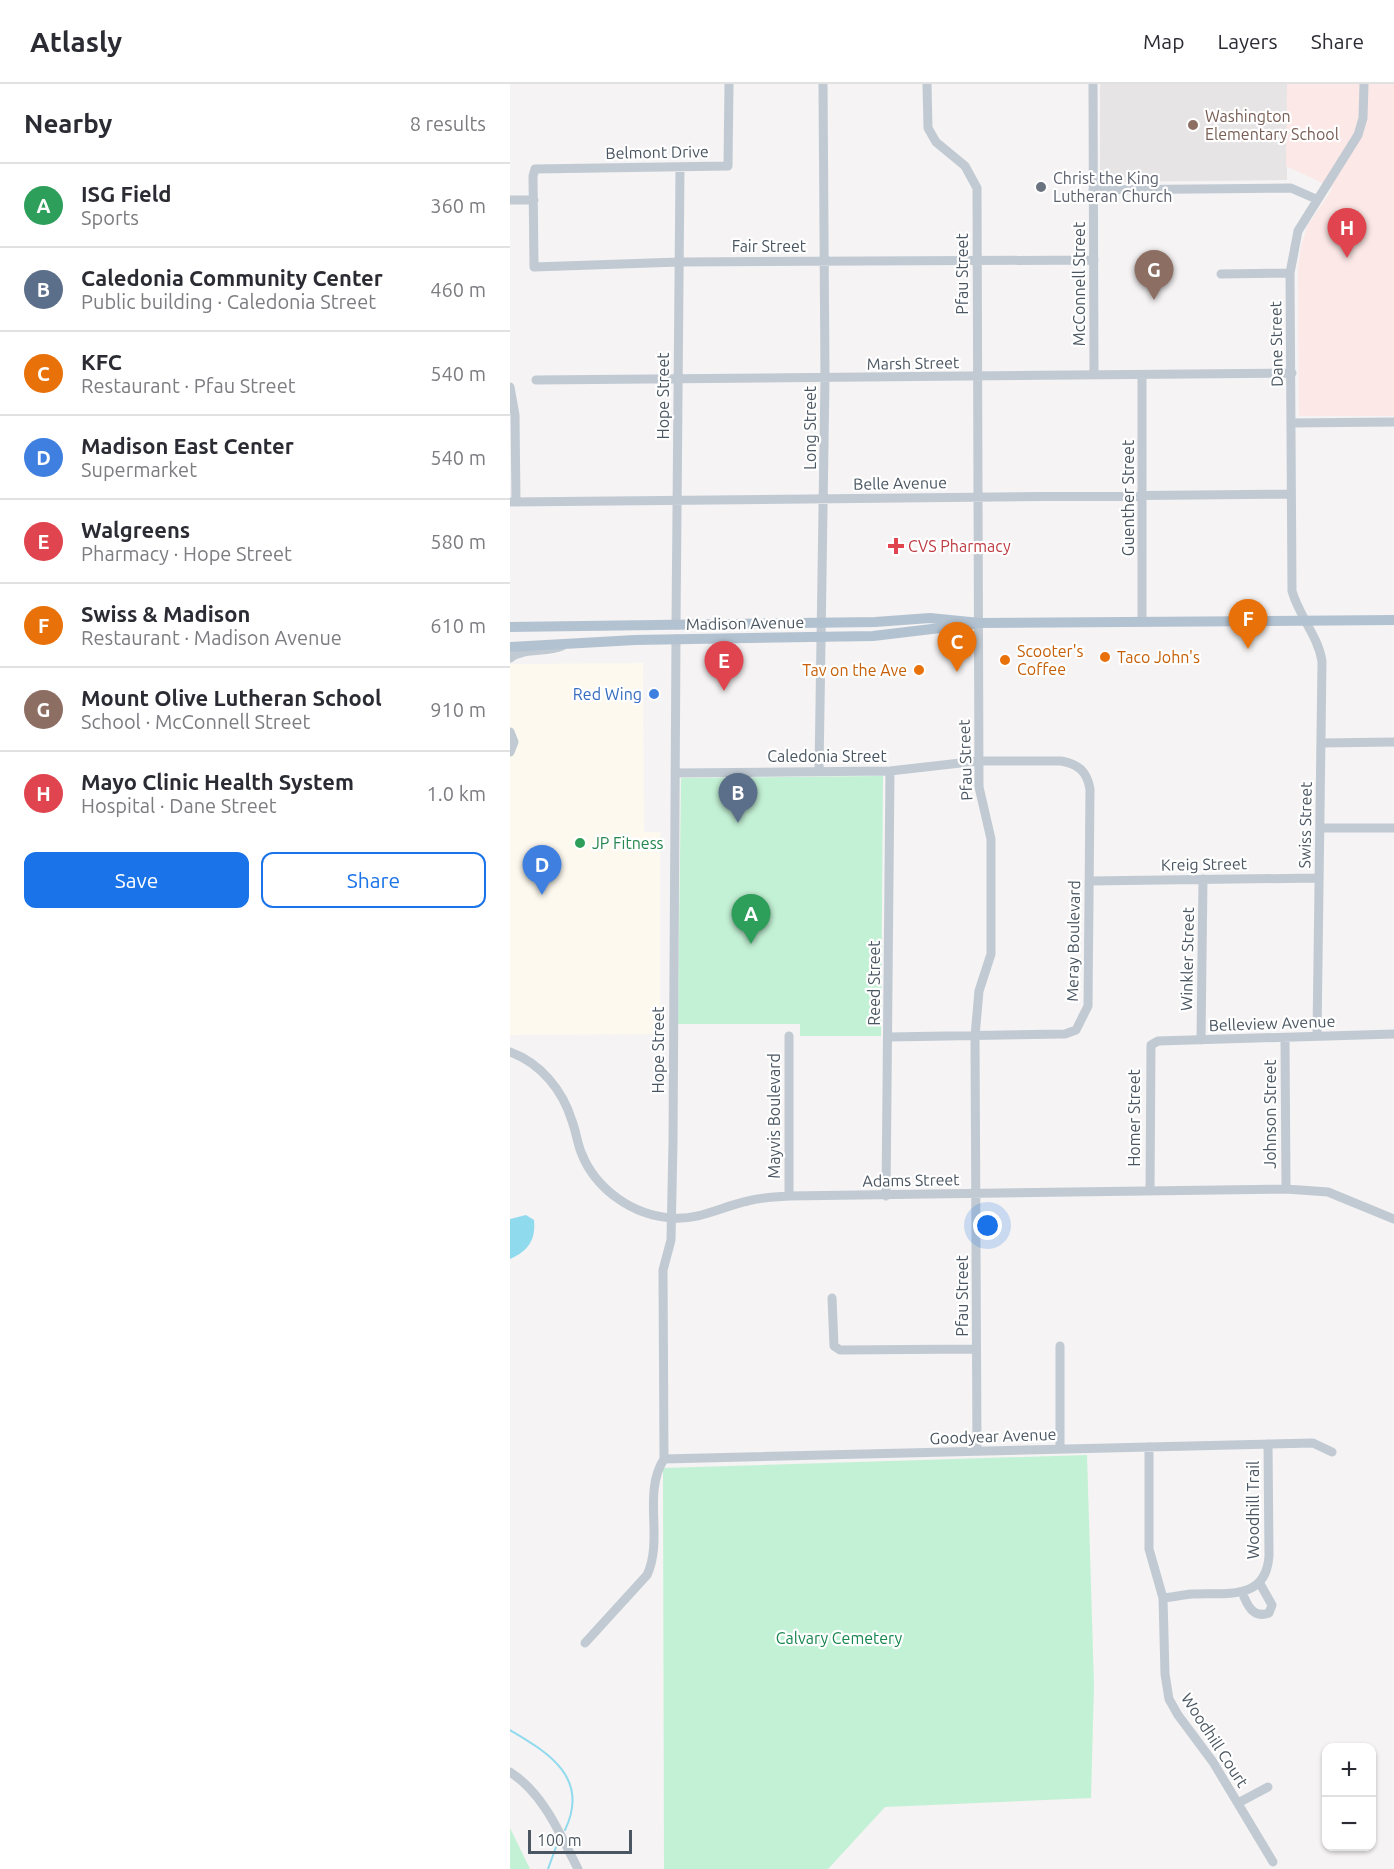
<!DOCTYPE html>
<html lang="en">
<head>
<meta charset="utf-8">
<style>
	body { margin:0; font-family:Ubuntu,sans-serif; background:#f2f2f3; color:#2b2b33 }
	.controls { position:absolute; right:18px; bottom:18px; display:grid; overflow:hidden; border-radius:12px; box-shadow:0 2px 4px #0004 }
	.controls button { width:54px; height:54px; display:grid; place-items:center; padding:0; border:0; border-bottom:2px solid #e1e1e2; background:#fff; color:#2b2b33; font:30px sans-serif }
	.scale { position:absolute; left:18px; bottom:15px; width:104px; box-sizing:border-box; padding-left:6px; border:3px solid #4a5661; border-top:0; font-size:16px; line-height:21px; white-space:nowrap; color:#4a5661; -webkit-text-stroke:4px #fff; paint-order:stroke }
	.you { position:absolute; left:478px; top:1142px; width:21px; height:21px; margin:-15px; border:4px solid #fff; border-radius:50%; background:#1a73e8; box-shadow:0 0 0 9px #1a73e833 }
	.badge { display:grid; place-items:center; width:39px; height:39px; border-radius:50%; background:#1a73e8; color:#fff; font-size:20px; font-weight:700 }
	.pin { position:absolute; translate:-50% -50px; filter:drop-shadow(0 2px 3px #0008) }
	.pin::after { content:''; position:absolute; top:32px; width:21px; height:18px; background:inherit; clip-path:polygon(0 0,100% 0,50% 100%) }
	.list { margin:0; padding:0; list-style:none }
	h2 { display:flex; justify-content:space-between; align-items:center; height:78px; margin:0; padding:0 24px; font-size:26px }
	h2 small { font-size:20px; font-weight:400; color:#7c7c81 }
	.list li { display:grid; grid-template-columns:39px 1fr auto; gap:18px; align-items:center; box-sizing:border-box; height:84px; padding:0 24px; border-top:2px solid #e1e1e2 }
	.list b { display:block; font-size:22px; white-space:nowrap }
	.list p { margin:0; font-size:20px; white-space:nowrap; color:#7c7c81 }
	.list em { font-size:20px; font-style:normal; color:#7c7c81 }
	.actions { display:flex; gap:12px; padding:18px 24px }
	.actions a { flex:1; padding:14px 0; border:2px solid #1a73e8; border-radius:12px; text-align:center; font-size:21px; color:#1a73e8 }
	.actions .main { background:#1a73e8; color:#fff }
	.map { position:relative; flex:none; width:884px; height:1785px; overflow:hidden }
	header { display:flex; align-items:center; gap:36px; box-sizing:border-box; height:84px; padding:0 30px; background:#fff; border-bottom:2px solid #e1e1e2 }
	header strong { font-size:28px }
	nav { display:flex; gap:33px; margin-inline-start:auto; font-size:21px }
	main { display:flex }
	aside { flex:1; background:#fff }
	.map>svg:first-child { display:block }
</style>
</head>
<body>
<header>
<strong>Atlasly</strong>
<nav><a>Map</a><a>Layers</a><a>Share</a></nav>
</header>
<main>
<aside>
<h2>Nearby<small>8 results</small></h2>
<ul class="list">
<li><span class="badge" style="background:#2e9e5b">A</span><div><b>ISG Field</b><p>Sports</p></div><em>360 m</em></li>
<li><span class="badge" style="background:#5c6f8a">B</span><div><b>Caledonia Community Center</b><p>Public building · Caledonia Street</p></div><em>460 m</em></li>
<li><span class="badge" style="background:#e8710a">C</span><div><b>KFC</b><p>Restaurant · Pfau Street</p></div><em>540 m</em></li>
<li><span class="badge" style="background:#3f7fe0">D</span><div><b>Madison East Center</b><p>Supermarket</p></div><em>540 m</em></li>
<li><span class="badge" style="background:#e0444e">E</span><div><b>Walgreens</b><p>Pharmacy · Hope Street</p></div><em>580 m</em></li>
<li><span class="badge" style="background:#e8710a">F</span><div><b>Swiss &amp; Madison</b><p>Restaurant · Madison Avenue</p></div><em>610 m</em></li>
<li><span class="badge" style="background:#8d6e63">G</span><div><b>Mount Olive Lutheran School</b><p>School · McConnell Street</p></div><em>910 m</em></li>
<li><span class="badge" style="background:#e0444e">H</span><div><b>Mayo Clinic Health System</b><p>Hospital · Dane Street</p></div><em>1.0 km</em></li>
</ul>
<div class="actions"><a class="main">Save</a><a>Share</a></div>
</aside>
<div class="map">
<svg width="884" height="1785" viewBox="0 0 884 1785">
	<rect width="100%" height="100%" fill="#f5f3f3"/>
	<path fill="#fdf9ef" d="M133 579 134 748H150V950L0 951V580Z"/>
	<path fill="#e6e4e5" d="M590 0H777V96L590 98Z"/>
	<path fill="#fce8e6" d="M777 0H884V332H789L788 186 791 162 798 141 823 104 776 82Z"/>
	<path fill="#c3f1d5" d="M373 692 371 952H290V940H168L171 694Z
		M577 1371 584 1601 581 1714 375 1723 318 1785H154L153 1384Z
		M0 1744 20 1785H0Z"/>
	<path fill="#90daee" d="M16 1131 24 1136C26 1156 18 1167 0 1175V1135Z"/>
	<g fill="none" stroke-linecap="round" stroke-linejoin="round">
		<path stroke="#90daee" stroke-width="2" d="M0 1646C39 1669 80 1694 55 1746
			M38 1785 46 1763"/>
		<path stroke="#c1cad2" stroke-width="9" d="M219 0 218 82 25 85 23 92 24 183 169 178 584 176
			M417 0 418 44 426 58 455 82 467 104 469 703 481 755V870L469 907 465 952 467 1367
			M583 0 584 291
			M583 106 781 104 806 115
			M0 116H24
			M711 190 780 189
			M632 291V537
			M26 296 782 289
			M0 303 5 331 6 418
			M781 339 884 338
			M0 418 781 410
			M166 541 170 83
			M0 574C15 563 35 569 52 562
			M0 648 4 658 0 668
			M811 659 884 658
			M309 687 315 295 313 0
			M165 689 380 687 468 677H551C568 680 577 687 580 705L578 922 566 946 555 950 379 953
			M811 744H884
			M579 797 809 794
			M279 952V1112
			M807 952 812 577C808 552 789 532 782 507L780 189 788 147 848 51 853 34 854 0
			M775 955 776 1105
			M691 956 693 795
			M0 968C31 979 53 1007 62 1037 66 1047 67 1058 71 1068 85 1105 123 1132 163 1134 190 1136 213 1122 238 1117 252 1113 265 1113 279 1112L776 1105 818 1108 884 1135
			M640 1106 641 961 648 957 884 950
			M376 1112 380 687
			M322 1214 324 1262 330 1266 466 1265
			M550 1262V1365
			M639 1363V1465L653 1514 655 1590 659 1615 668 1631 703 1678 763 1778
			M154 1375 153 1186 161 1156 163 1058 166 555
			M732 1508C737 1521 743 1535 759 1529L762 1521 749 1498
			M653 1514C663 1513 672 1511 682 1510 714 1508 756 1518 759 1472L758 1360
			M75 1559 137 1491C154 1455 132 1409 154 1375L803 1359 822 1368
			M0 1688C34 1710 50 1750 68 1785
			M728 1719 758 1703"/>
		<path stroke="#b3c2d1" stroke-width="10" d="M0 543 365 538 420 534 470 539 884 536
			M0 563 125 556 363 552 464 540"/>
	</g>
	<circle fill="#8d6e63" stroke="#fff" stroke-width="2" cx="683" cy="41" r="6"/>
	<circle fill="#6b7280" stroke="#fff" stroke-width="2" cx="531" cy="103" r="6"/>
	<path fill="#e0444e" stroke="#fff" stroke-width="2" d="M383 453h6v6h6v6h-6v6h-6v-6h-6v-6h6z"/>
	<g fill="#e8710a" stroke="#fff" stroke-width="2">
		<circle cx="595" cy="573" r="6"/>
		<circle cx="495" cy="576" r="6"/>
		<circle cx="409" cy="586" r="6"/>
	</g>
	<circle fill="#3f7fe0" stroke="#fff" stroke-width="2" cx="144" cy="610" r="6"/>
	<circle fill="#2e9e5b" stroke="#fff" stroke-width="2" cx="70" cy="759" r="6"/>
	<g text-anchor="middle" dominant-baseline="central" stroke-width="4.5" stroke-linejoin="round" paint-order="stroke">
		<g font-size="16" fill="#785e54" stroke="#fff" text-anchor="start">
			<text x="695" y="32">Washington<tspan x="695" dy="18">Elementary School</tspan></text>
		</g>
		<g font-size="16" fill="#4a5661" stroke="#fff">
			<text transform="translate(147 68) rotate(-1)">Belmont Drive</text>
			<text x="259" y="162">Fair Street</text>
			<text transform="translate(452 190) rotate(-90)">Pfau Street</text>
			<text transform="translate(569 200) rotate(-90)">McConnell Street</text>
			<text transform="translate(766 260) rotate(-91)">Dane Street</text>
			<text transform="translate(403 279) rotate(-1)">Marsh Street</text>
			<text transform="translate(153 312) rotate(-90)">Hope Street</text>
			<text transform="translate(300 344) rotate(-90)">Long Street</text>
			<text transform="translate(390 399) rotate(-1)">Belle Avenue</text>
			<text transform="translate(618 414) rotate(-90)">Guenther Street</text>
			<text transform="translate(235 539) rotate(-1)">Madison Avenue</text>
			<text x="317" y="672">Caledonia Street</text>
			<text transform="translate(455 676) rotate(-92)">Pfau Street</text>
			<text transform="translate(795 741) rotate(-89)">Swiss Street</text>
			<text transform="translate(694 780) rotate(-1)">Kreig Street</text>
			<text transform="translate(563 857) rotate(-89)">Meray Boulevard</text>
			<text transform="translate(677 875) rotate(-89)">Winkler Street</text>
			<text transform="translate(364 899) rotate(-90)">Reed Street</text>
			<text transform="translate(762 939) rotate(-2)">Belleview Avenue</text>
			<text transform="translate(148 966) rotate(-90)">Hope Street</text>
			<text transform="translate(760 1030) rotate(-90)">Johnson Street</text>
			<text transform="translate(264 1032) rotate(-90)">Mayvis Boulevard</text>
			<text transform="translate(624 1034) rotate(-90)">Homer Street</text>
			<text transform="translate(401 1096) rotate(-1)">Adams Street</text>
			<text transform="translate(452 1212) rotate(-90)">Pfau Street</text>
			<text transform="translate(483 1352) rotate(-2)">Goodyear Avenue</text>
			<text transform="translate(743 1426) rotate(-90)">Woodhill Trail</text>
			<text transform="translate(705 1656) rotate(57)">Woodhill Court</text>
		</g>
		<g font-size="16" fill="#5b616d" stroke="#fff" text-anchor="start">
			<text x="543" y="94">Christ the King<tspan x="543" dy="18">Lutheran Church</tspan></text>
		</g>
		<g font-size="16" fill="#be3a42" stroke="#fff" text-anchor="start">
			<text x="398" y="462">CVS Pharmacy</text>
		</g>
		<g font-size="16" fill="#c56008" stroke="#fff" text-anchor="start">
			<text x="507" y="567">Scooter's<tspan x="507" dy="18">Coffee</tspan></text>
			<text x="607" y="573">Taco John's</text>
			<text x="397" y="586" text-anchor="end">Tav on the Ave</text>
		</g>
		<g font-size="16" fill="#366cbe" stroke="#fff" text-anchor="end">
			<text x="132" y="610">Red Wing</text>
		</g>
		<g font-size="16" fill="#27864d" stroke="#fff" text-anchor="start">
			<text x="82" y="759">JP Fitness</text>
		</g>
		<g font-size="16" fill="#17864f" stroke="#fff">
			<text x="329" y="1554">Calvary Cemetery</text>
		</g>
	</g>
</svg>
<div class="controls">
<button>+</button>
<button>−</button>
</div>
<div class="scale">100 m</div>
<div class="you"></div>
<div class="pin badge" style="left:241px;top:860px;background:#2e9e5b">A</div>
<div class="pin badge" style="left:228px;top:739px;background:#5c6f8a">B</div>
<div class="pin badge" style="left:447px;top:588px;background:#e8710a">C</div>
<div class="pin badge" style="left:32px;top:811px;background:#3f7fe0">D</div>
<div class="pin badge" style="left:214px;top:607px;background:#e0444e">E</div>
<div class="pin badge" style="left:738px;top:565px;background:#e8710a">F</div>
<div class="pin badge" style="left:644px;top:216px;background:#8d6e63">G</div>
<div class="pin badge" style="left:837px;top:174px;background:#e0444e">H</div>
</div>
</main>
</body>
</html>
